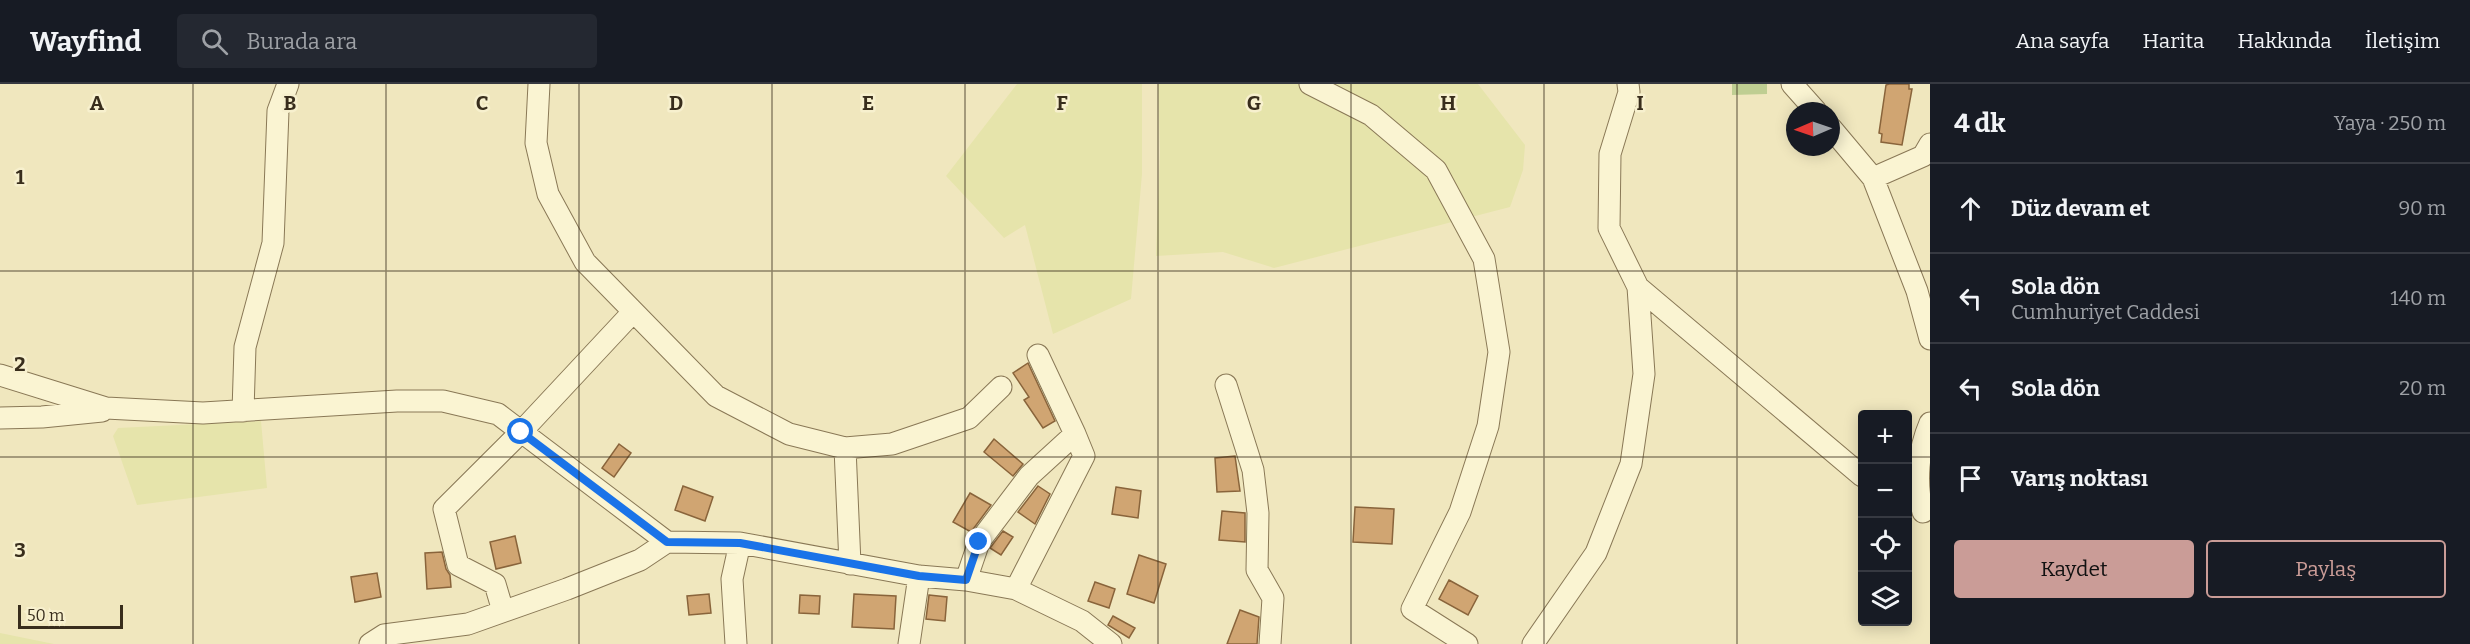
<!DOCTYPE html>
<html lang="tr">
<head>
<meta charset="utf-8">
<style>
	body { margin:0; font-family:Bitter,serif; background:#242831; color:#f1f3f6 }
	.controls { position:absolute; right:18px; bottom:18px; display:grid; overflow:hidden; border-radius:6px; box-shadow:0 3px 15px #0003 }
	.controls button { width:54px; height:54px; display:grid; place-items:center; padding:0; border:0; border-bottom:2px solid #363941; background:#171b24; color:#f1f3f6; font:30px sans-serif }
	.compass { position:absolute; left:1786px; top:18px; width:54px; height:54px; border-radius:50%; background:#171b24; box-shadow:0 3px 15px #0003; rotate:268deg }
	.scale { position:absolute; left:18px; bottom:15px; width:105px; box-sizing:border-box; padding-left:6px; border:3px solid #382d1c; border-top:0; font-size:16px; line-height:21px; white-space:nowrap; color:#382d1c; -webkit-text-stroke:4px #f7f0ce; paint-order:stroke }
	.stop { position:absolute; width:18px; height:18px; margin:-14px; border:4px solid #1a73e8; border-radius:50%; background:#fff }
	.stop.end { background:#1a73e8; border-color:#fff; box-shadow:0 2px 6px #0008 }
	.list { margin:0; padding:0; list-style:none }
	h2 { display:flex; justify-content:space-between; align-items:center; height:78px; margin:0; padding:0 24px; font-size:26px }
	h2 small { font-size:20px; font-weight:400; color:#9ea1a6 }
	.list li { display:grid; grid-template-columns:39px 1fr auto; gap:18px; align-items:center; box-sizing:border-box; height:90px; padding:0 24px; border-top:2px solid #363941 }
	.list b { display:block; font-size:22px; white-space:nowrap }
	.list p { margin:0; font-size:20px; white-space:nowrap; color:#9ea1a6 }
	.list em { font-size:20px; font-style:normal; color:#9ea1a6 }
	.actions { display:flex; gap:12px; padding:18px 24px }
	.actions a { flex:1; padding:14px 0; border:2px solid #ca9c97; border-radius:6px; text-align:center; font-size:21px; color:#ca9c97 }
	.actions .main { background:#ca9c97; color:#111 }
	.icon { flex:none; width:33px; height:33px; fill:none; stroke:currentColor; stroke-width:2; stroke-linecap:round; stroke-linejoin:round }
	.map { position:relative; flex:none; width:1930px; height:560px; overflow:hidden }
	header { display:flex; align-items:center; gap:36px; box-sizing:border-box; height:84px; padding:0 30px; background:#171b24; border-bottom:2px solid #363941 }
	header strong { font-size:28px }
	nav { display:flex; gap:33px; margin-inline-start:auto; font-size:21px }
	.search { width:420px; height:54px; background:#242831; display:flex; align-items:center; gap:15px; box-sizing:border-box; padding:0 21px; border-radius:6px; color:#9ea1a6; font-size:22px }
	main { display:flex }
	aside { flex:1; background:#171b24 }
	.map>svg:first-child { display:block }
</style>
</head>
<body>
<header>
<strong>Wayfind</strong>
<div class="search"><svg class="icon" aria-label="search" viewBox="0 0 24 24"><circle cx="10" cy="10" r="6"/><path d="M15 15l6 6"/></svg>Burada ara</div>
<nav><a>Ana sayfa</a><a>Harita</a><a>Hakkında</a><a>İletişim</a></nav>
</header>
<main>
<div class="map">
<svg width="1930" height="560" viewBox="0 0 1930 560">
	<rect width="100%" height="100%" fill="#f0e7be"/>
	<path fill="#e6e4ab" d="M1017 0H1142V90L1131 215 1053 250 1025 141 1004 154 946 92Z
		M1158 0H1478L1525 61 1523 86 1510 123 1274 184 1223 168 1156 172 1160 68Z
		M261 337 267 404 137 421 113 352 118 344Z
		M0 549 54 560H0Z"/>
	<path fill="#bfce92" d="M1732 0H1767V10L1732 11Z"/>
	<path fill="#d0a572" stroke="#89643b" stroke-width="1.5" d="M1889 0H1909V5H1912L1902 61 1881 58 1882 50 1879 49 1886 1Z
		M1028 279 1055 337 1043 344 1024 316 1029 313 1013 289Z
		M994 355 1023 380 1013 392 984 368Z
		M619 360 631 369 614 393 602 384Z
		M1235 372 1240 407 1217 408 1215 374Z
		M683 402 713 413 705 437 675 426Z
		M1038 402 1050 410 1035 440 1018 428Z
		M1116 403 1141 407 1138 434 1112 430Z
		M970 409 991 421 971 448 953 438Z
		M1355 423 1394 425 1392 460 1353 458Z
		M1222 427 1245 429V458L1219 456Z
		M1003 447 1013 453 1001 471 990 464Z
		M515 452 521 479 496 485 490 458Z
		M442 468 446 485 450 491 451 503 427 505 425 469Z
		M1139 471 1166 480 1154 519 1127 510Z
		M377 489 381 513 355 518 351 493Z
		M1449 496 1478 512 1468 531 1439 515Z
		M1095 498 1115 505 1109 524 1088 517Z
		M709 510 711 529 689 531 687 512Z
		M854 510 896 512 894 545 852 543Z
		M800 511 820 512 819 530 799 529Z
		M929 511 947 513 945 537 926 535Z
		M1240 526 1259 533 1257 560H1227Z
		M1113 532 1135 544 1129 554 1108 541Z"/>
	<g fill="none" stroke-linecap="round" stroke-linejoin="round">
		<g stroke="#897856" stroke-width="23">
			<path id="minor" d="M539 0 536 59 548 110 585 178 716 312 789 350 845 364 892 360 969 334 1001 303
				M1310 0 1371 31 1436 86 1484 175 1499 268 1488 342 1460 428 1412 525 1467 560
				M1628 0 1629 8 1610 70 1609 144 1638 203 1862 392
				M1792 0 1816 27
				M1831 44 1873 94 1917 207 1930 255
				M1873 94 1923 72 1930 60
				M0 291 106 324 203 329 397 317H443L498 330 667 458
				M1226 301 1253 386 1258 429 1257 486 1273 514 1270 560
				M243 327 245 263 273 159 278 27 288 0
				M0 334 42 333 102 327
				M845 364 850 480
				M1923 428C1915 399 1918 367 1930 339
				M667 458 740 459 919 492 966 496 1016 505 1082 537 1111 560
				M966 496 979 458 1029 392 1075 350 1038 271
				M1016 505 1084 372 1075 350
				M503 527 495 500 458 481 444 425 521 348 633 228
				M370 560 384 551 468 540 567 505 640 476 667 458
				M736 560 732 495 740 459
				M909 560 919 492
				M1533 560 1596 469 1631 380 1644 290 1638 203"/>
		</g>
		<use href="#minor" stroke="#faf4d2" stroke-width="21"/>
	</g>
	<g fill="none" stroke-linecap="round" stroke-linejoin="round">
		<path stroke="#1a73e8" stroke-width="8" d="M521 348 667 458 740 459 919 492 966 496 979 458"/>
	</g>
	<path fill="none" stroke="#382d1c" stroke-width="1.5" stroke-opacity="0.55" d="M193 0V560M386 0V560M579 0V560M772 0V560M965 0V560M1158 0V560M1351 0V560M1544 0V560M1737 0V560M0 187H1930M0 373H1862M1908 373H1930"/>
	<g font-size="20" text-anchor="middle" font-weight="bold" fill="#382d1c" stroke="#f7f0ce" stroke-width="5" stroke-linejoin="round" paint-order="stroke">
		<text x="97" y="26">A</text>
		<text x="290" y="26">B</text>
		<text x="482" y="26">C</text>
		<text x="676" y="26">D</text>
		<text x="868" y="26">E</text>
		<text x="1062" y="26">F</text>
		<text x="1254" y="26">G</text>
		<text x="1448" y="26">H</text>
		<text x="1640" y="26">I</text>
		<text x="20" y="100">1</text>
		<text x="20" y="287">2</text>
		<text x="20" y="473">3</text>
	</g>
</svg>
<div class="controls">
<button>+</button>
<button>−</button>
<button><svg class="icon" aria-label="locate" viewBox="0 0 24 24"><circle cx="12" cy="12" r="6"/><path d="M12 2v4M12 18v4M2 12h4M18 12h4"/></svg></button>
<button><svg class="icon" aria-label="layers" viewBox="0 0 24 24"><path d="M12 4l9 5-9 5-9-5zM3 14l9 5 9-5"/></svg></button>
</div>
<svg class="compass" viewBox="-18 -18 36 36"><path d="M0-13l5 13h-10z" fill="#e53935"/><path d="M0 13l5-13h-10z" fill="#9ea1a6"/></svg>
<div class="scale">50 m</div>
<div class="stop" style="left:521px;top:348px"></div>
<div class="stop end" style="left:979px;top:458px"></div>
</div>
<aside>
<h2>4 dk<small>Yaya · 250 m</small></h2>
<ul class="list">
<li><svg class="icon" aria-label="ahead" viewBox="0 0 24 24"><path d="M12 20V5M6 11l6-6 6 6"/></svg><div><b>Düz devam et</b></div><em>90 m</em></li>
<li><svg class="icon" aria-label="left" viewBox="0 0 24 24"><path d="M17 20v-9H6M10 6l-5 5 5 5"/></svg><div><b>Sola dön</b><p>Cumhuriyet Caddesi</p></div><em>140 m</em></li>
<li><svg class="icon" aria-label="left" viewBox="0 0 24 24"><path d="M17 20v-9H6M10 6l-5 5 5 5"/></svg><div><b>Sola dön</b></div><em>20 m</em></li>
<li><svg class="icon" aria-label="arrive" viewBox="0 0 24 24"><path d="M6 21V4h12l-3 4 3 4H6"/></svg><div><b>Varış noktası</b></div></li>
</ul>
<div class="actions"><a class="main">Kaydet</a><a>Paylaş</a></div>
</aside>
</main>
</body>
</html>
